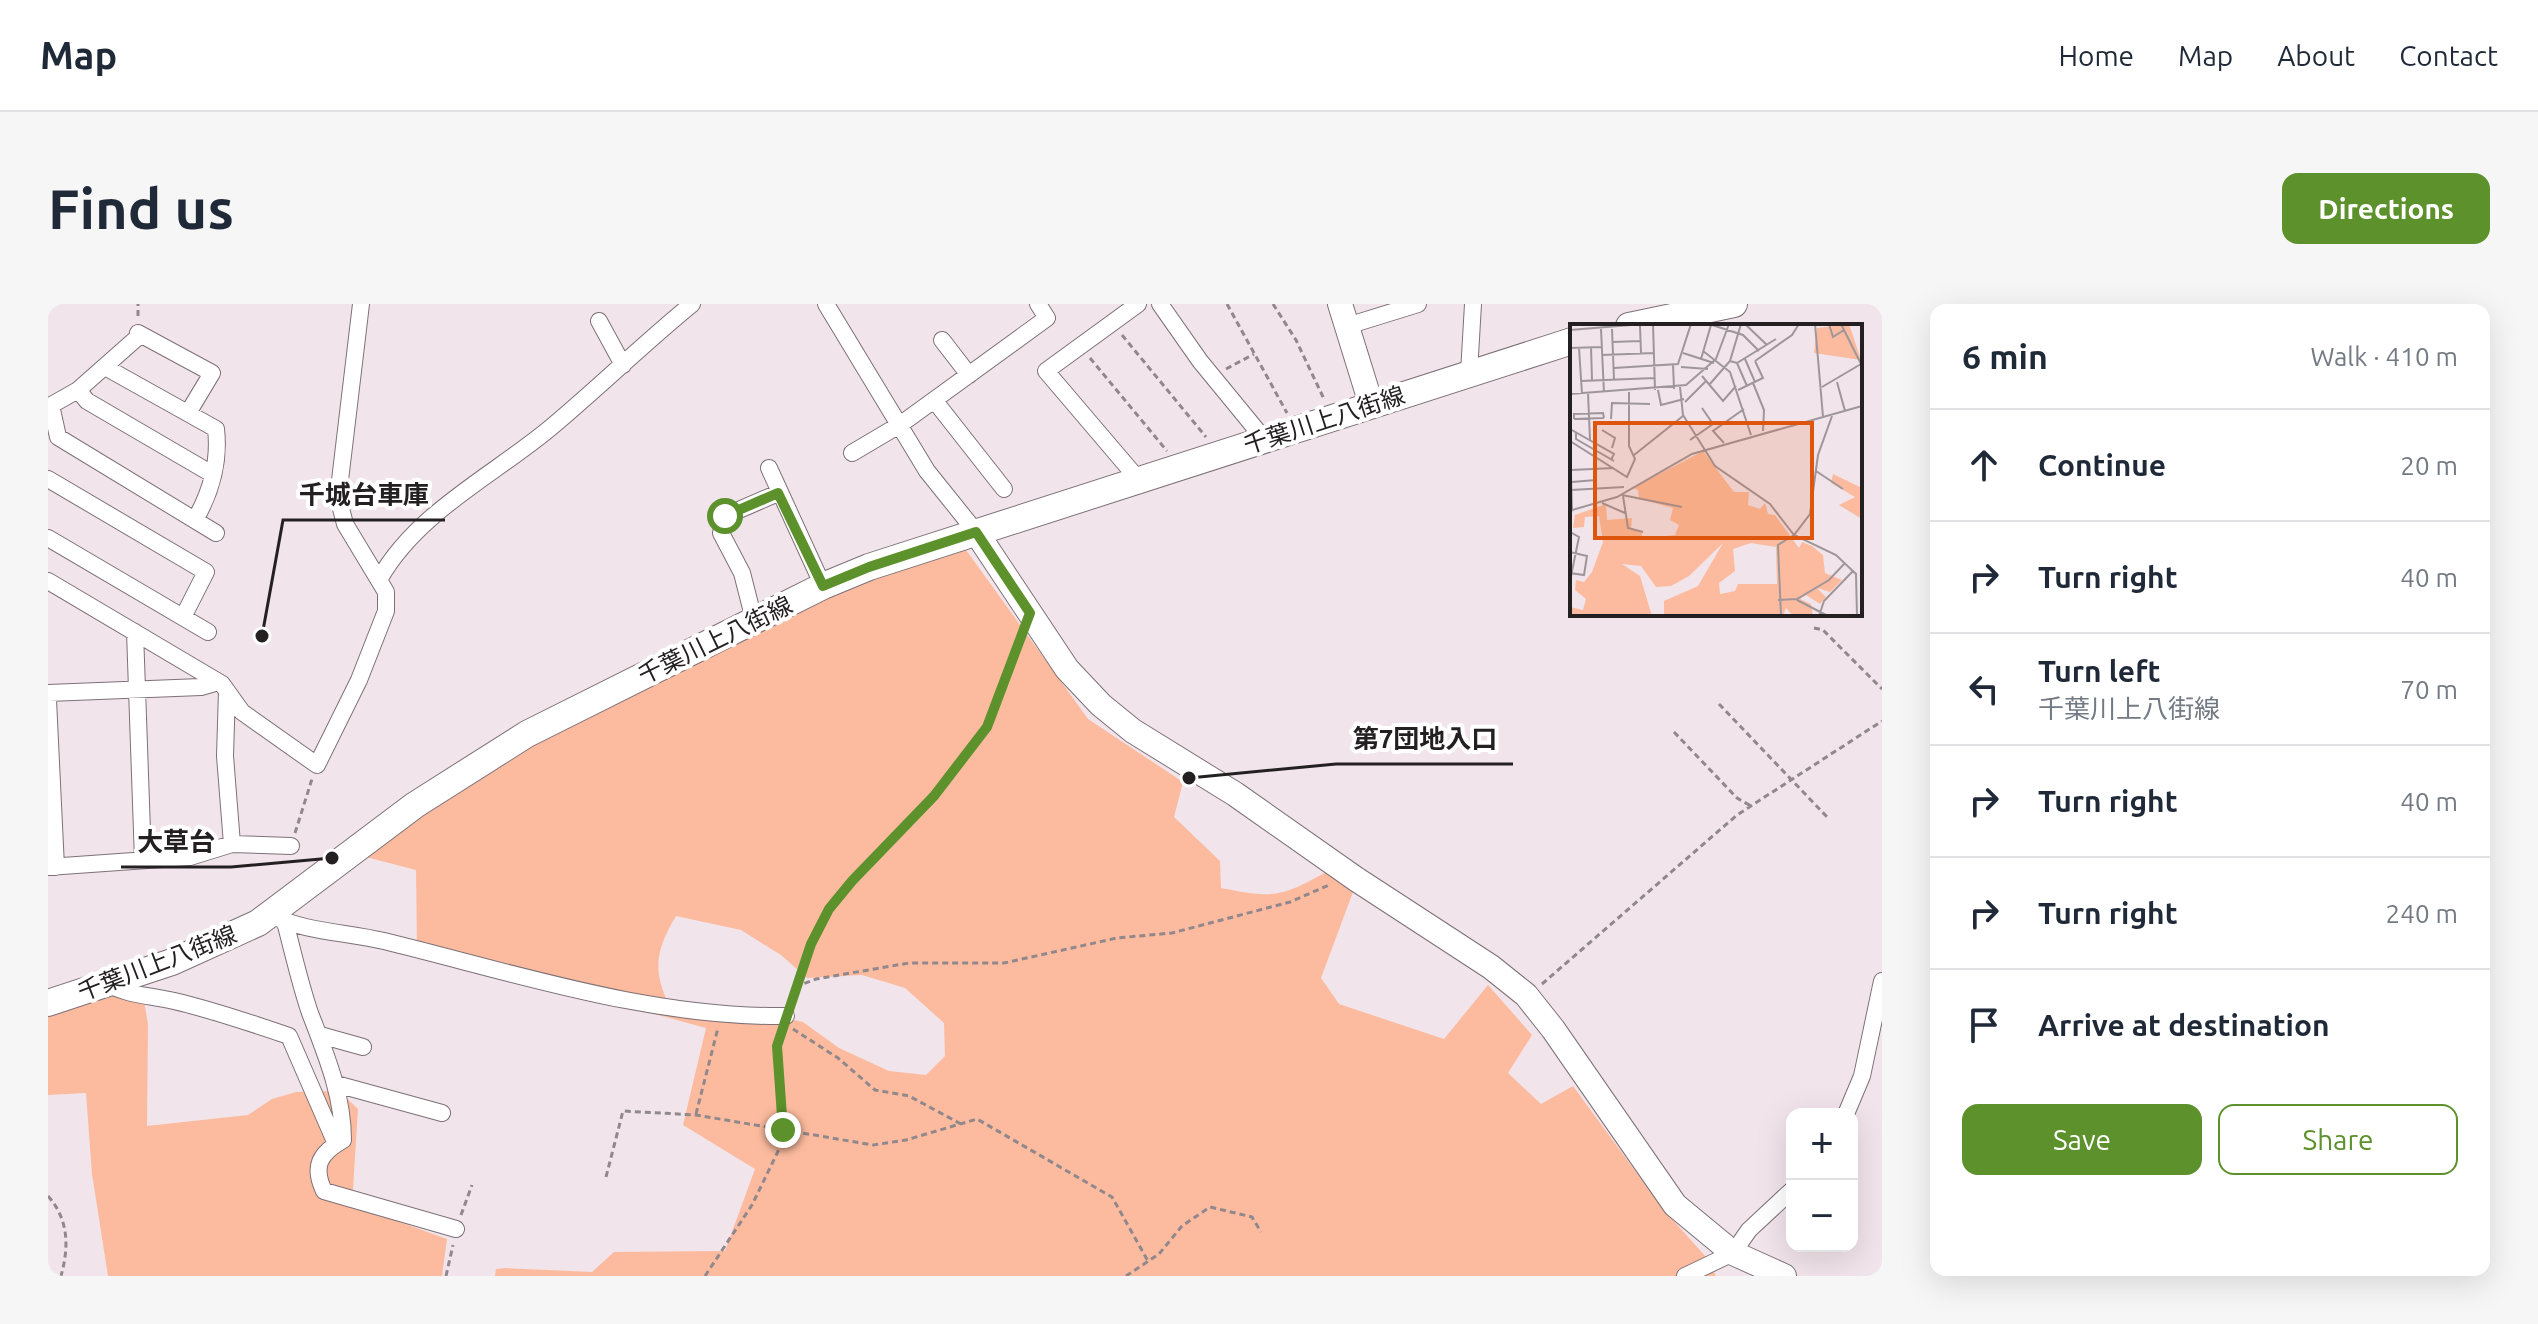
<!DOCTYPE html>
<html lang="en">
<head>
<meta charset="utf-8">
<style>
	body { margin:0; font-family:Ubuntu,"Noto Sans JP",sans-serif; background:#f6f6f7; color:#1f2937 }
	.controls { position:absolute; right:24px; bottom:24px; display:grid; overflow:hidden; border-radius:16px; box-shadow:0 8px 32px #0002 }
	.controls button { width:72px; height:72px; display:grid; place-items:center; padding:0; border:0; border-bottom:2px solid #e0e1e3; background:#fff; color:#1f2937; font:40px sans-serif }
	.stop { position:absolute; width:24px; height:24px; margin:-18px; border:6px solid #5c912b; border-radius:50%; background:#fff }
	.stop.end { background:#5c912b; border-color:#fff; box-shadow:0 2px 8px #0008 }
	.list { margin:0; padding:0; list-style:none }
	h2 { display:flex; justify-content:space-between; align-items:center; height:104px; margin:0; padding:0 32px; font-size:34px }
	h2 small { font-size:26px; font-weight:400; color:#747a83 }
	.list li { display:grid; grid-template-columns:52px 1fr auto; gap:24px; align-items:center; box-sizing:border-box; height:112px; padding:0 32px; border-top:2px solid #e0e1e3 }
	.list b { display:block; font-size:30px; white-space:nowrap }
	.list p { margin:0; font-size:26px; white-space:nowrap; color:#747a83 }
	.list em { font-size:26px; font-style:normal; color:#747a83 }
	.actions { display:flex; gap:16px; padding:24px 32px }
	.actions a { flex:1; padding:18px 0; border:2px solid #5c912b; border-radius:16px; text-align:center; font-size:28px; color:#5c912b }
	.actions .main { background:#5c912b; color:#fff }
	.icon { flex:none; width:44px; height:44px; fill:none; stroke:currentColor; stroke-width:2; stroke-linecap:round; stroke-linejoin:round }
	.map { position:relative; flex:none; width:1834px; height:972px; overflow:hidden; border-radius:16px }
	header { display:flex; align-items:center; gap:48px; box-sizing:border-box; height:112px; padding:0 40px; background:#fff; border-bottom:2px solid #e0e1e3 }
	header strong { font-size:38px }
	nav { display:flex; gap:44px; margin-inline-start:auto; font-size:28px }
	.intro { display:flex; align-items:center; justify-content:space-between; box-sizing:border-box; height:192px; padding:0 48px }
	h1 { margin:0; font-size:56px }
	.button { padding:20px 36px; border-radius:16px; background:#5c912b; color:#fff; font-size:28px; font-weight:700 }
	main { display:flex; gap:48px; padding:0 48px }
	aside { flex:1; background:#fff; border-radius:16px; box-shadow:0 8px 32px #0002 }
	.map>svg:first-child { display:block }
</style>
</head>
<body>
<header>
<strong>Map</strong>
<nav><a>Home</a><a>Map</a><a>About</a><a>Contact</a></nav>
</header>
<div class="intro"><h1>Find us</h1><a class="button">Directions</a></div>
<main>
<div class="map">
<svg width="1834" height="972" viewBox="0 0 1834 972">
	<rect width="100%" height="100%" fill="#f1e4ea"/>
	<path fill="#fcbb9e" fill-rule="evenodd" d="M913 239 1040 415 1135 478 1126 513 1172 557 1173 584C1223 594 1233 594 1278 568L1305 588 1273 674 1291 700 1396 735 1440 681 1484 731 1460 769 1493 800 1525 782 1615 905 1658 953 1668 972H447L448 965 457 964 544 968 566 948 677 947 707 865 635 821 658 724 369 645 368 566 318 553 423 471 724 317ZM628 612 693 626 733 651 759 674 814 671 857 684 896 719 897 752 878 771 841 767 791 744 755 718 718 710 621 701C604 665 608 646 628 612Z
		M94 684 100 721 99 822 200 811 224 795 248 788 291 787 310 805 304 901 399 935 394 972H60L44 870 38 789 0 791V710Z"/>
	<g fill="none" stroke-linecap="round" stroke-linejoin="round">
		<g stroke="#7d7177" stroke-width="18">
			<path id="street" d="M778 0 879 167 928 228
				M1090 0 998 67 1090 175
				M1112 0 1152 57 1216 135
				M551 17 575 61
				M1299 22 1370 0
				M90 29 164 69 140 109
				M894 36 921 71
				M57 63 168 125C172 159 163 188 147 216
				M1421 69 1425 0
				M30 86 39 97 164 170
				M886 96 956 185
				M3 101 10 133 168 229
				M0 103 30 86 90 33
				M804 149 853 120 999 14 990 0
				M721 164 775 282
				M0 175 158 268 135 313
				M0 234 160 328
				M332 274C369 209 444 172 501 125 549 85 595 40 644 0
				M0 277 174 380 194 408 269 461 311 376 338 307V288L297 220 290 193 313 0
				M706 316 694 269 673 229 677 212 730 189
				M87 328 95 556
				M179 387 177 452 184 540
				M0 389 153 383 170 378
				M0 396 8 563
				M0 563 142 553 184 540 243 542
				M223 611C257 628 298 628 336 637 467 669 602 714 738 712
				M237 618C245 648 252 680 262 709 278 751 295 791 295 836 272 849 264 862 276 887L408 925
				M59 680C82 692 102 691 126 697 165 706 203 719 241 732L288 840
				M272 731 315 743
				M288 780 394 809
				M1798 810 1814 772 1834 677
				M1637 972 1685 949 1701 926 1744 886"/>
		</g>
		<g stroke="#7d7177" stroke-width="26">
			<path id="secondary" d="M1292 0 1323 100
				M928 228 1019 365 1053 401 1085 427 1187 490 1308 575 1443 663 1478 691 1505 725 1627 901 1685 949 1736 972"/>
		</g>
		<g stroke="#7d7177" stroke-width="28">
			<path id="primary" d="M1581 22 1686 0
				M0 699 124 658 210 619 367 501 479 430 775 282 821 263 1524 37"/>
		</g>
		<path stroke="#90888c" stroke-width="3" stroke-dasharray="6 4" stroke-linecap="butt" d="M1179 0 1239 109
			M1225 0 1248 36 1276 95
			M90 12V0
			M1074 31 1158 133
			M1042 54 1119 147
			M1178 65 1206 50
			M1766 324 1775 326 1834 385
			M1671 400 1781 515
			M1626 428 1689 494 1703 502
			M247 529 264 475
			M1494 680 1689 511 1834 417
			M747 683 768 675 861 659H956L1069 634 1124 629 1242 598 1281 581
			M742 698 753 662 781 605 886 492 939 423 973 335
			M745 725 790 754 827 786 861 792 913 820
			M648 810 670 724
			M558 873 575 807 648 811 825 841 858 836 929 815 1064 893 1100 957
			M0 892C21 916 21 943 13 972
			M413 911 424 881
			M398 972 405 941
			M657 972 704 901 735 837 729 742 733 728
			M1078 972 1111 950 1134 922 1162 903 1204 913 1213 928"/>
		<use href="#street" stroke="#fff" stroke-width="16"/>
		<use href="#secondary" stroke="#fff" stroke-width="24"/>
		<use href="#primary" stroke="#fff" stroke-width="26"/>
	</g>
	<g fill="none" stroke-linecap="round" stroke-linejoin="round">
		<path stroke="#5c912b" stroke-width="10" d="M677 212 730 189 775 282 821 263 928 228 982 309 939 423 886 492 804 577 781 605 763 640 729 742 735 826"/>
	</g>
	<g text-anchor="middle" dominant-baseline="central" stroke-width="8" stroke-linejoin="round" paint-order="stroke">
		<g font-size="24" fill="#242022" stroke="#fff">
			<text transform="translate(1276 116) rotate(-18)">千葉川上八街線</text>
			<text transform="translate(667 336) rotate(-26)">千葉川上八街線</text>
			<text transform="translate(109 659) rotate(-21)">千葉川上八街線</text>
		</g>
	</g>
	<g transform="translate(1522 20)">
		<rect width="292" height="292" fill="#f1e4ea"/>
		<path d="M279 0 291 36 244 29 247 4ZM133 127 164 168H179L178 181 190 185 195 179 198 190 205 191 229 224 232 218 242 222 253 231 255 249 272 256 260 268 247 264 256 273 250 280 236 271 230 275 241 280 243 292H223L216 284 213 292H94V277L128 262 153 219 119 252 101 262 86 263 71 242 52 240 70 252 82 292H0V283L13 286 16 275 5 266 6 256 14 258 22 248 33 218 29 192 15 193 14 203 3 204 5 191 36 180 37 196 62 194 61 205 72 209V215L105 211 109 201 100 196 103 184 69 175 68 166 63 164ZM181 219 206 223 207 260H168L165 267 150 270 149 259 165 247 163 225ZM263 150 292 164V195L269 181 285 173 261 159Z" fill="#fcbb9e" fill-rule="evenodd"/>
		<path fill="none" stroke="#9f969a" stroke-width="2" d="M83 0 85 66M139 0 173 11 189 27M175 0 197 21M245 0 253 93M259 0 263 13 274 6M271 0 292 42M70 2 71 29M31 5 34 69M42 5 44 56M0 6 73 0M43 18 70 17M21 23 22 56M0 24 32 23M9 24 12 70M133 27 160 48 181 111M113 29 144 39M32 31 84 29M131 35 141 1M175 35 185 58M160 37 167 39 206 15M185 37 222 11 229 0M167 39 177 62M103 40 104 65M111 43 138 45M44 44 108 40 121 0M132 52 153 77 166 62M11 57 85 54M267 58 275 87M183 59 194 86 193 107M139 61 160 37 171 0M110 63 113 91 145 142 200 180 224 211 266 231 286 250 287 292M252 63 291 40M88 66 91 81 114 75M168 66 193 54 185 37M18 69 20 116M0 70 116 61 146 35 159 0M115 78 136 57M4 95V90L33 89 34 94M4 95 34 94M41 95 42 79 80 80M0 105 44 130 41 136M32 106 45 114 42 124M6 108V115L44 137M120 116 143 100 132 84M0 117 57 153 65 135 59 122V68M0 118 2 186M154 119 143 107 174 85M64 131 113 92M25 132 26 165M1 146 44 144M246 147 273 165M2 158 26 156M1 166 54 163M52 171 112 183M53 172 58 204 73 208M32 179 55 189M0 191 2 186 47 173 122 130 292 82M0 208 9 213 0 257M0 228 17 232 14 251 0 249M208 276 227 275 259 256 275 239M227 276 258 292M211 292 208 221 224 211 240 190 248 131 262 92M249 292 254 277 283 247"/>
		<path fill="#de560d" fill-opacity="0.15" stroke="#de560d" stroke-width="4" d="M25 99H242V214H25Z"/>
		<rect width="292" height="292" fill="none" stroke="#242022" stroke-width="4"/>
	</g>
	<path fill="none" stroke="#242022" stroke-width="3" d="M214 332L235 216H397M1141 474L1288 460H1465M284 554L183 563H73"/>
	<g fill="#242022" stroke="#fff" stroke-width="3">
		<circle cx="214" cy="332" r="8"/>
		<circle cx="1141" cy="474" r="8"/>
		<circle cx="284" cy="554" r="8"/>
	</g>
	<g font-size="26" text-anchor="middle" font-weight="bold" fill="#242022" stroke="#fff" stroke-width="8" stroke-linejoin="round" paint-order="stroke">
		<text x="316" y="200">千城台車庫</text>
		<text x="1377" y="444">第7団地入口</text>
		<text x="128" y="547">大草台</text>
	</g>
</svg>
<div class="controls">
<button>+</button>
<button>−</button>
</div>
<div class="stop" style="left:677px;top:212px"></div>
<div class="stop end" style="left:735px;top:826px"></div>
</div>
<aside>
<h2>6 min<small>Walk · 410 m</small></h2>
<ul class="list">
<li><svg class="icon" aria-label="ahead" viewBox="0 0 24 24"><path d="M12 20V5M6 11l6-6 6 6"/></svg><div><b>Continue</b></div><em>20 m</em></li>
<li><svg class="icon" aria-label="right" viewBox="0 0 24 24"><path d="M7 20v-9h11M14 6l5 5-5 5"/></svg><div><b>Turn right</b></div><em>40 m</em></li>
<li><svg class="icon" aria-label="left" viewBox="0 0 24 24"><path d="M17 20v-9H6M10 6l-5 5 5 5"/></svg><div><b>Turn left</b><p>千葉川上八街線</p></div><em>70 m</em></li>
<li><svg class="icon" aria-label="right" viewBox="0 0 24 24"><path d="M7 20v-9h11M14 6l5 5-5 5"/></svg><div><b>Turn right</b></div><em>40 m</em></li>
<li><svg class="icon" aria-label="right" viewBox="0 0 24 24"><path d="M7 20v-9h11M14 6l5 5-5 5"/></svg><div><b>Turn right</b></div><em>240 m</em></li>
<li><svg class="icon" aria-label="arrive" viewBox="0 0 24 24"><path d="M6 21V4h12l-3 4 3 4H6"/></svg><div><b>Arrive at destination</b></div></li>
</ul>
<div class="actions"><a class="main">Save</a><a>Share</a></div>
</aside>
</main>
</body>
</html>
